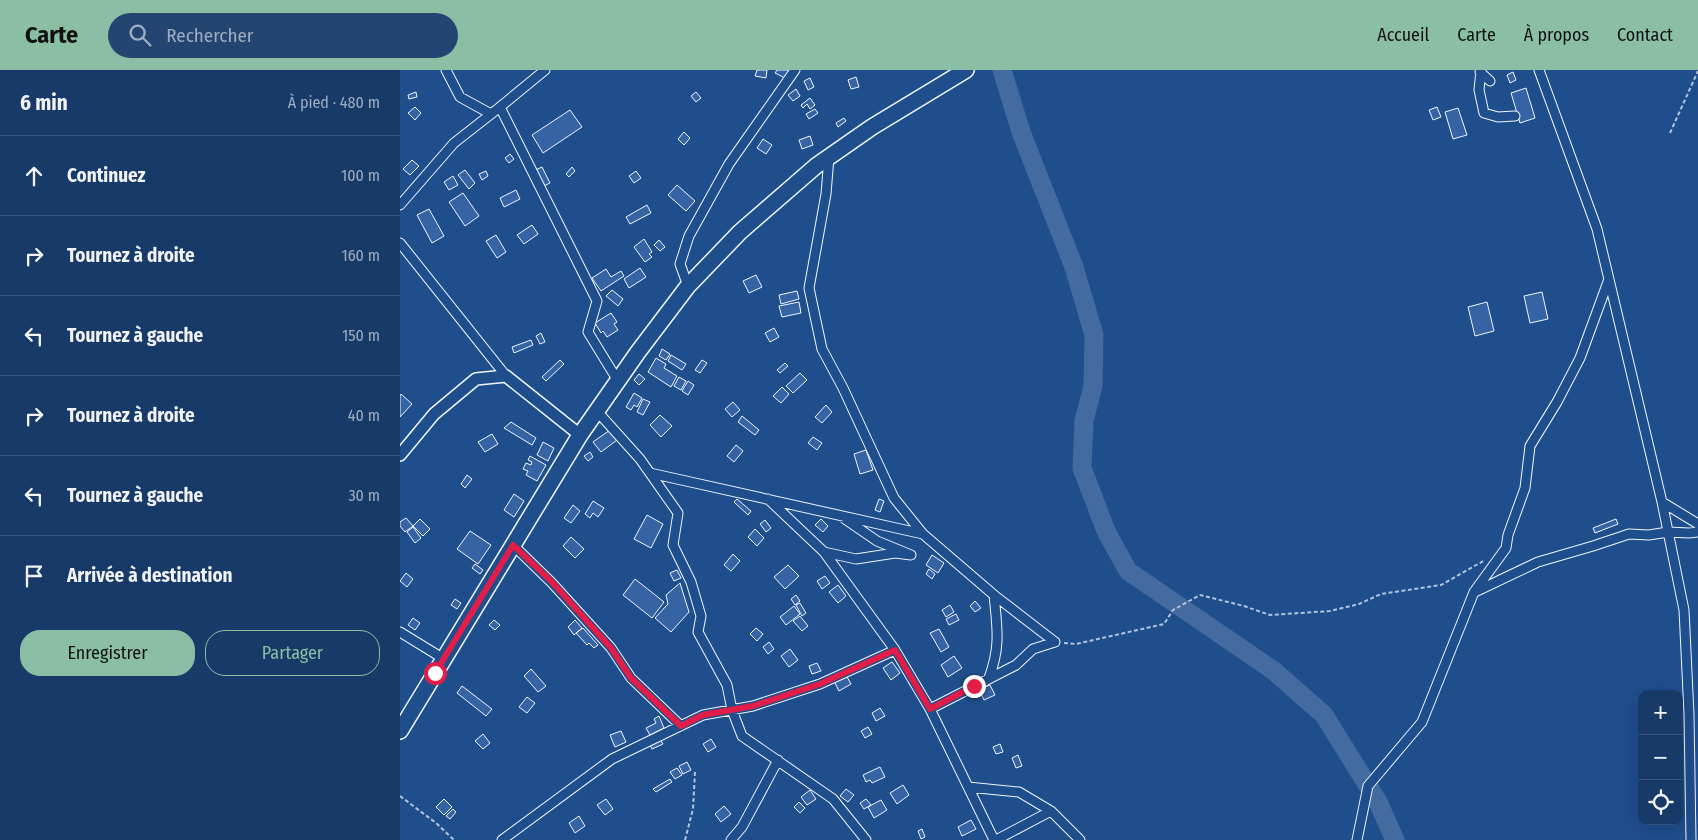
<!DOCTYPE html>
<html lang="fr">
<head>
<meta charset="utf-8">
<style>
	body { margin:0; font-family:"Fira Sans Condensed",sans-serif; background:#244571; color:#f1f3f6 }
	.controls { position:absolute; right:15px; bottom:15px; display:grid; overflow:hidden; border-radius:10px; box-shadow:0 5px 20px #0002 }
	.controls button { width:45px; height:45px; display:grid; place-items:center; padding:0; border:0; border-bottom:1px solid #36547d; background:#173a69; color:#f1f3f6; font:25px sans-serif }
	.stop { position:absolute; width:15px; height:15px; margin:-11px; border:4px solid #e11d48; border-radius:50%; background:#fff }
	.stop.end { background:#e11d48; border-color:#fff; box-shadow:0 1px 5px #0008 }
	.list { margin:0; padding:0; list-style:none }
	h2 { display:flex; justify-content:space-between; align-items:center; height:65px; margin:0; padding:0 20px; font-size:21px }
	h2 small { font-size:16px; font-weight:400; color:#9eadc0 }
	.list li { display:grid; grid-template-columns:32px 1fr auto; gap:15px; align-items:center; box-sizing:border-box; height:80px; padding:0 20px; border-top:1px solid #36547d }
	.list b { display:block; font-size:19px; white-space:nowrap }
	.list em { font-size:16px; font-style:normal; color:#9eadc0 }
	.actions { display:flex; gap:10px; padding:15px 20px }
	.actions a { flex:1; padding:11px 0; border:1px solid #8abfa5; border-radius:20px; text-align:center; font-size:18px; color:#8abfa5 }
	.actions .main { background:#8abfa5; color:#111 }
	.icon { flex:none; width:28px; height:28px; fill:none; stroke:currentColor; stroke-width:2; stroke-linecap:round; stroke-linejoin:round }
	.map { position:relative; flex:none; width:1298px; height:770px; overflow:hidden }
	header { display:flex; align-items:center; gap:30px; box-sizing:border-box; height:70px; padding:0 25px; background:#8abfa5; color:#111 }
	header strong { font-size:24px }
	nav { display:flex; gap:28px; margin-inline-start:auto; font-size:18px }
	.search { width:350px; height:45px; background:#244571; display:flex; align-items:center; gap:12px; box-sizing:border-box; padding:0 18px; border-radius:28px; color:#9eadc0; font-size:19px }
	main { display:flex }
	aside { flex:1; background:#173a69 }
	.map>svg:first-child { display:block }
</style>
</head>
<body>
<header>
<strong>Carte</strong>
<div class="search"><svg class="icon" aria-label="search" viewBox="0 0 24 24"><circle cx="10" cy="10" r="6"/><path d="M15 15l6 6"/></svg>Rechercher</div>
<nav><a>Accueil</a><a>Carte</a><a>À propos</a><a>Contact</a></nav>
</header>
<main>
<aside>
<h2>6 min<small>À pied · 480 m</small></h2>
<ul class="list">
<li><svg class="icon" aria-label="ahead" viewBox="0 0 24 24"><path d="M12 20V5M6 11l6-6 6 6"/></svg><div><b>Continuez</b></div><em>100 m</em></li>
<li><svg class="icon" aria-label="right" viewBox="0 0 24 24"><path d="M7 20v-9h11M14 6l5 5-5 5"/></svg><div><b>Tournez à droite</b></div><em>160 m</em></li>
<li><svg class="icon" aria-label="left" viewBox="0 0 24 24"><path d="M17 20v-9H6M10 6l-5 5 5 5"/></svg><div><b>Tournez à gauche</b></div><em>150 m</em></li>
<li><svg class="icon" aria-label="right" viewBox="0 0 24 24"><path d="M7 20v-9h11M14 6l5 5-5 5"/></svg><div><b>Tournez à droite</b></div><em>40 m</em></li>
<li><svg class="icon" aria-label="left" viewBox="0 0 24 24"><path d="M17 20v-9H6M10 6l-5 5 5 5"/></svg><div><b>Tournez à gauche</b></div><em>30 m</em></li>
<li><svg class="icon" aria-label="arrive" viewBox="0 0 24 24"><path d="M6 21V4h12l-3 4 3 4H6"/></svg><div><b>Arrivée à destination</b></div></li>
</ul>
<div class="actions"><a class="main">Enregistrer</a><a>Partager</a></div>
</aside>
<div class="map">
<svg width="1298" height="770" viewBox="0 0 1298 770">
	<rect width="100%" height="100%" fill="#1f4e8c"/>
	<g fill="none" stroke-linecap="round" stroke-linejoin="round">
		<path stroke="#446ba0" stroke-width="19" d="M602 0 621 62 674 197 694 265 693 316 684 351 682 398 706 461 728 501 874 601 924 645 978 732 995 770"/>
	</g>
	<path fill="#3563a3" stroke="#f2f6ff" d="M357 0H367L366 8 355 6Z
		M377 0H389L385 8 375 3Z
		M1113 2 1116 10 1110 13 1107 5Z
		M456 7 459 17 451 19 448 10Z
		M410 8 414 17 408 20 404 11Z
		M1126 18 1135 48 1120 53 1111 23Z
		M396 19 400 26 393 31 388 25Z
		M16 22 17 27 9 29 8 25Z
		M296 22 301 28 296 32 291 26Z
		M410 28 415 35 410 39 407 34 403 38 401 35Z
		M15 37 21 43 15 50 8 43Z
		M1037 37 1041 47 1033 50 1029 40Z
		M1058 38 1067 65 1053 69 1045 42Z
		M415 39 418 43 409 49 406 44Z
		M170 40 182 57 143 83 132 65Z
		M444 48 446 51 438 57 436 53Z
		M284 62 290 68 284 75 278 69Z
		M410 66 413 75 402 79 399 70Z
		M363 69 372 75 366 84 357 78Z
		M110 84 114 89 109 93 105 88Z
		M12 90 19 96 10 105 3 99Z
		M142 97 150 113 142 117 133 101Z
		M172 97 175 101 169 107 166 104Z
		M65 100 75 113 69 119 58 105Z
		M86 101 88 106 82 110 79 104Z
		M236 101 241 108 234 113 229 106Z
		M53 106 58 115 49 120 44 112Z
		M277 115 295 131 286 141 268 125Z
		M116 120 120 129 104 137 100 128Z
		M63 123 79 146 65 156 49 132Z
		M247 135 251 143 230 154 226 147Z
		M29 139 44 166 32 173 17 145Z
		M132 155 138 164 124 174 117 165Z
		M96 165 106 182 97 188 86 171Z
		M244 169 252 182 249 184 252 187 245 192 234 177Z
		M259 170 265 177 260 181 254 175Z
		M240 198 246 207 229 218 224 209Z
		M206 199 211 207 221 201 224 206 201 221 192 208Z
		M356 205 362 217 349 223 343 211Z
		M212 220 223 229 218 236 206 226Z
		M397 221 399 229 381 234 379 225Z
		M1142 222 1148 249 1130 253 1124 226Z
		M399 232 401 243 382 247 379 236Z
		M1087 232 1094 261 1075 266 1068 237Z
		M211 243 217 252 214 254 218 260 207 267 203 261 201 263 195 253Z
		M374 258 379 267 370 272 365 263Z
		M141 263 145 272 140 274 136 266Z
		M131 270 133 275 114 283 112 277Z
		M262 279 270 284 266 290 259 286Z
		M271 285 286 294 282 300 268 291Z
		M256 288 266 294 264 298 277 306 271 317 248 302Z
		M160 290 164 294 146 311 142 307Z
		M302 290 307 293 300 303 295 300Z
		M385 293 388 296 380 303 377 300Z
		M400 303 407 310 393 323 386 316Z
		M239 304 245 309 239 315 234 310Z
		M279 307 286 311 281 320 274 316Z
		M288 311 294 315 288 325 282 321Z
		M382 317 389 324 381 333 373 326Z
		M234 323 242 328 237 337 234 335 231 340 226 337Z
		M1 324 12 334 0 347V326Z
		M243 329 250 332 243 345 237 342Z
		M333 332 340 340 332 347 325 339Z
		M426 335 432 342 422 353 415 347Z
		M260 345 272 356 261 367 250 355Z
		M342 346 359 360 355 365 338 352Z
		M111 352 136 368 132 375 104 358Z
		M210 360 217 370 201 382 193 372Z
		M92 364 98 374 85 382 78 372Z
		M413 367 422 373 417 380 408 373Z
		M143 372 154 378 148 391 137 385Z
		M336 375 343 381 334 392 327 386Z
		M466 380 473 400 460 404 454 384Z
		M190 382 193 387 188 391 184 386Z
		M130 386 146 395 137 411 126 405 128 401 123 399 126 393 131 395 132 392 128 390Z
		M67 405 72 409 65 418 61 414Z
		M114 424 124 431 114 447 104 440Z
		M337 429 351 441 348 445 334 432Z
		M479 429 484 431 480 442 475 440Z
		M193 431 204 438 198 447 193 443 190 448 185 444Z
		M173 435 180 441 171 453 164 448Z
		M247 445 263 454 251 478 234 469Z
		M6 448 13 456 5 462 0 456V452Z
		M20 449 30 459 23 466 13 456Z
		M421 449 428 456 423 462 415 455Z
		M1216 449 1218 454 1195 463 1193 458Z
		M365 450 371 458 366 462 360 454Z
		M13 457 21 468 15 473 7 462Z
		M355 459 364 468 357 476 348 467Z
		M70 461 91 475 78 494 57 479Z
		M171 467 184 479 175 488 163 476Z
		M333 484 340 491 331 501 324 495Z
		M532 485 544 493 538 503 526 495Z
		M75 494 83 500 80 504 72 498Z
		M388 495 399 506 385 519 374 507Z
		M529 499 535 504 532 509 526 504Z
		M277 500 281 508 274 511 270 503Z
		M6 503 13 509 7 517 0 511Z
		M425 506 430 513 422 519 417 511Z
		M235 509 264 532 252 548 223 525Z
		M280 513 289 542 271 562 255 548 268 534 266 525Z
		M438 515 446 526 438 533 429 522Z
		M396 525 400 531 395 535 391 529Z
		M55 529 61 533 57 539 51 535Z
		M575 531 581 538 575 542 570 536Z
		M400 533 406 543 402 546 396 535Z
		M550 535 554 542 546 547 542 540Z
		M394 536 400 544 386 555 380 547Z
		M556 544 559 550 549 555 546 549Z
		M400 546 408 556 402 561 393 551Z
		M13 548 20 553 15 560 8 555Z
		M94 550 100 555 95 560 89 555Z
		M175 550 182 558 174 565 168 557Z
		M183 558 198 575 194 578 189 573 187 575 176 563Z
		M356 558 363 564 357 571 350 564Z
		M539 559 549 577 541 582 530 563Z
		M369 572 374 579 368 584 363 577Z
		M390 579 398 590 389 597 381 586Z
		M554 586 562 598 548 607 541 595Z
		M492 592 500 603 491 610 483 598Z
		M417 593 421 601 412 604 409 596Z
		M131 599 146 616 138 622 124 606Z
		M446 605 451 614 439 621 434 611Z
		M590 615 595 625 584 630 579 620Z
		M62 616 92 639 86 646 57 623Z
		M127 627 135 633 127 643 119 637Z
		M480 638 485 646 476 651 472 643Z
		M259 646 264 658 250 665 246 658 256 653 254 649Z
		M468 657 472 664 465 668 461 661Z
		M221 661 226 672 215 677 210 665Z
		M83 664 90 673 83 679 75 671Z
		M260 669 263 674 252 679 250 675Z
		M311 669 316 677 308 682 303 674Z
		M600 674 603 682 596 684 593 677Z
		M618 685 622 696 616 698 612 688Z
		M287 692 291 700 283 704 279 696Z
		M480 697 485 707 472 713 470 710 466 712 463 705Z
		M277 698 282 705 275 709 270 702Z
		M270 709 272 712 256 722 253 719Z
		M503 715 509 725 497 734 490 723Z
		M446 719 454 725 448 732 440 726Z
		M410 720 416 729 407 735 401 727Z
		M44 729 52 737 44 745 36 737Z
		M206 729 213 739 205 745 197 735Z
		M466 729 471 735 464 739 460 733Z
		M481 730 487 740 474 748 468 737Z
		M399 732 405 738 400 743 394 737Z
		M324 736 331 744 321 752 315 744Z
		M53 739 56 742 50 749 46 746Z
		M179 746 185 756 175 763 169 753Z
		M571 750 576 759 562 766 558 757Z
		M522 759 525 767 521 769 518 761Z"/>
	<g fill="none" stroke-linecap="round" stroke-linejoin="round">
		<g stroke="#f2f6ff" stroke-width="11">
			<path id="minor" d="M46 0 60 27 91 44
				M1081 0 1079 20 1084 43 1098 47 1115 46
				M1139 0 1197 159 1262 432 1284 540 1289 644 1291 770
				M1080 2 1090 11
				M100 37 145 0
				M429 87 426 124 409 218 422 279 443 318 494 428 523 464
				M0 135 54 73 100 37 197 231 188 262 218 311
				M0 173 106 306
				M288 216 280 194 289 166 329 94 395 0
				M196 340 240 389 278 443 273 475 291 512 301 546 298 562 327 615 332 640 342 666 433 729 466 770
				M250 403 523 464 594 525 655 572
				M368 429 424 482 495 580 530 639 594 770
				M1262 432 1298 454
				M113 475 152 513 211 578 231 608 281 656
				M424 482 456 489 495 483 511 485 477 471 445 449
				M1075 522 1138 492 1193 476 1229 464 1249 465 1268 462 1289 463 1298 462
				M0 562 44 589
				M589 608C601 576 597 557 594 525
				M530 639 616 595 633 579 655 572
				M568 717 619 722 651 741 680 770
				M102 770 212 689 303 645 353 636 420 614 495 580
				M331 770 342 757 378 690
				M596 770 651 741
				M957 770 968 716 1022 652 1074 522 1106 478 1108 465 1125 418 1130 376 1157 332 1180 288 1209 209"/>
		</g>
		<g stroke="#f2f6ff" stroke-width="14">
			<path id="tertiary" d="M0 385 34 344 76 309 106 306 180 365"/>
		</g>
		<g stroke="#f2f6ff" stroke-width="18">
			<path id="primary" d="M0 661 180 365 238 282 288 216 340 162 416 96 472 57 566 0"/>
		</g>
		<path stroke="#b3c4dc" stroke-width="2" stroke-dasharray="4 2.5" stroke-linecap="butt" d="M1270 63 1298 1
			M664 573 676 574 764 554 773 540 800 525 844 536 870 545 930 541 959 534 981 524 1041 515 1085 490
			M0 726 36 753 54 770
			M285 770 293 739 295 702"/>
		<use href="#minor" stroke="#1f4e8c" stroke-width="9"/>
		<use href="#tertiary" stroke="#1f4e8c" stroke-width="11"/>
		<use href="#primary" stroke="#1f4e8c" stroke-width="15"/>
	</g>
	<g fill="none" stroke-linecap="round" stroke-linejoin="round">
		<path stroke="#e11d48" stroke-width="6" d="M35 603 113 475 152 512 211 578 231 608 281 656 303 645 353 636 420 614 495 580 530 639 574 616"/>
	</g>
</svg>
<div class="controls">
<button>+</button>
<button>−</button>
<button><svg class="icon" aria-label="locate" viewBox="0 0 24 24"><circle cx="12" cy="12" r="6"/><path d="M12 2v4M12 18v4M2 12h4M18 12h4"/></svg></button>
</div>
<div class="stop" style="left:35px;top:603px"></div>
<div class="stop end" style="left:574px;top:616px"></div>
</div>
</main>
</body>
</html>
